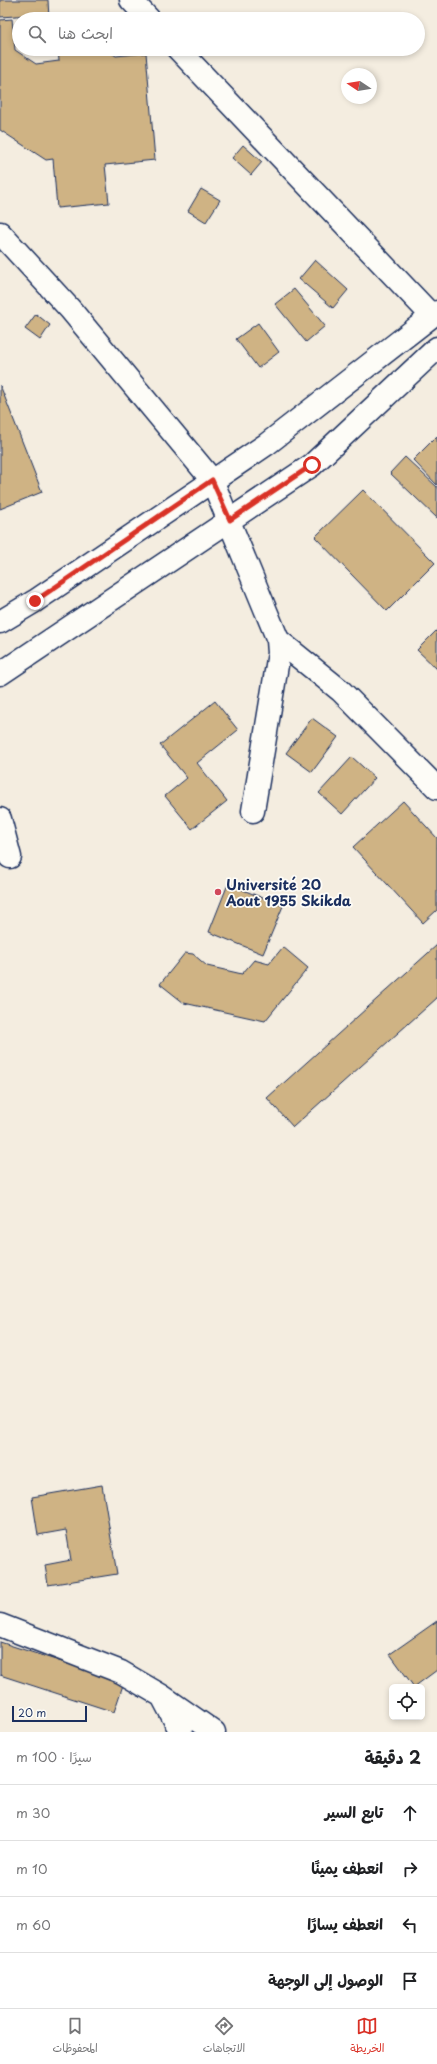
<!DOCTYPE html>
<html lang="ar">
<head>
<meta charset="utf-8">
<style>
	body { margin:0; font-family:"Playpen Sans","Playpen Sans Arabic",sans-serif; background:#f2f2f2; color:#202124; direction:rtl }
	.controls { position:absolute; right:12px; bottom:12px; display:grid; overflow:hidden; border-radius:6px; box-shadow:0 2px 6px #0003 }
	.controls button { width:36px; height:36px; display:grid; place-items:center; padding:0; border:0; border-bottom:1px solid #e0e0e0; background:#fff; color:#202124; font:20px sans-serif }
	.compass { position:absolute; left:341px; top:68px; width:36px; height:36px; border-radius:50%; background:#fff; box-shadow:0 2px 6px #0003; rotate:282deg }
	.scale { position:absolute; left:12px; bottom:10px; width:75px; box-sizing:border-box; padding-left:4px; border:2px solid #1b2f5e; border-top:0; font-size:11px; line-height:14px; white-space:nowrap; color:#1b2f5e; -webkit-text-stroke:3px #fdfcf7; paint-order:stroke }
	.stop { position:absolute; width:12px; height:12px; margin:-9px; border:3px solid #d93025; border-radius:50%; background:#fff }
	.stop.end { background:#d93025; border-color:#fff; box-shadow:0 1px 4px #0008 }
	.list { margin:0; padding:0; list-style:none }
	h2 { display:flex; justify-content:space-between; align-items:center; height:52px; margin:0; padding:0 16px; font-size:17px }
	h2 small { font-size:13px; font-weight:400; color:#757577 }
	.list li { display:grid; grid-template-columns:26px 1fr auto; gap:12px; align-items:center; box-sizing:border-box; height:56px; padding:0 16px; border-top:1px solid #e0e0e0 }
	.list b { display:block; font-size:15px; white-space:nowrap }
	.list em { font-size:13px; font-style:normal; color:#757577 }
	.icon { flex:none; width:22px; height:22px; fill:none; stroke:currentColor; stroke-width:2; stroke-linecap:round; stroke-linejoin:round }
	.map { position:relative; flex:none; width:437px; height:1732px; overflow:hidden; direction:ltr }
	.search { position:absolute; background:#fff; box-shadow:0 2px 6px #0003; left:12px; right:12px; top:12px; height:44px; display:flex; align-items:center; gap:10px; box-sizing:border-box; padding:0 14px; border-radius:22px; color:#757577; font-size:15px }
	.sheet { height:276px; background:#fff }
	nav { display:flex; justify-content:space-around; align-items:center; box-sizing:border-box; height:56px; border-top:1px solid #e0e0e0; background:#fff; font-size:11px; color:#757577 }
	nav a { display:grid; justify-items:center; gap:2px }
	nav .on { color:#d93025 }
	.map>svg:first-child { display:block }
</style>
</head>
<body>
<div class="map">
<svg width="437" height="1732" viewBox="0 0 437 1732">
	<rect width="100%" height="100%" fill="#f4ede0"/>
	<filter id="ink" filterUnits="userSpaceOnUse"><feTurbulence type="fractalNoise" baseFrequency=".025" numOctaves="2"/><feDisplacementMap in="SourceGraphic" scale="8" xChannelSelector="R" yChannelSelector="G"/><feConvolveMatrix kernelMatrix="1 2 1 2 8 2 1 2 1" color-interpolation-filters="sRGB"/></filter>
	<g filter="url(#ink)">
		<path fill="#cfb384" stroke="#1b2f5e" d="M0 0H48L49 19H31V15L0 17Z
			M12 19 15 50 36 64 59 61 58 49H105L116 56 146 53 155 160 105 165 109 203 57 208 53 159 46 160 0 130V20Z
			M243 145 262 162 251 175 232 158Z
			M201 189 220 200 206 222 188 211Z
			M315 260 348 290 333 308 299 279Z
			M294 289 325 326 306 342 275 304Z
			M36 314 50 325 40 340 25 329Z
			M258 323 279 352 258 368 236 339Z
			M0 385 42 492 0 509Z
			M437 436V485L413 460Z
			M405 457 437 487V518L390 473Z
			M363 490 435 563 387 611 315 537Z
			M437 630V669L417 650Z
			M215 701 238 730 197 763 227 801 192 829 165 796 187 778 160 745Z
			M312 718 338 737 312 772 286 753Z
			M352 757 375 778 342 814 319 793Z
			M403 801 437 838V910L423 923 353 847Z
			M228 884 283 906 263 954 209 932Z
			M437 945V998L293 1127 267 1098Z
			M283 947 308 968 265 1021 184 1003 160 984 185 953 193 954 207 966 242 974 254 960 269 964Z
			M102 1485 117 1574 48 1585 45 1565 71 1560 66 1530 38 1535 32 1497Z
			M437 1621V1670L414 1687 390 1654Z
			M0 1642 124 1682 114 1712 0 1675Z"/>
		<g fill="none" stroke-linecap="round" stroke-linejoin="round">
			<g stroke="#1b2f5e" stroke-width="25">
				<path id="minor" d="M131 0 149 19
					M178 49 432 316
					M0 233 70 309 212 480 278 640 279 653 253 811
					M0 622 35 601 267 444 437 312
					M278 640 341 691 437 788
					M0 674 312 465 437 348
					M0 819 10 857
					M0 1625 121 1672 162 1696
					M181 1732 162 1696 214 1732"/>
			</g>
			<use href="#minor" stroke="#fdfcf7" stroke-width="22"/>
		</g>
	</g>
	<g fill="none" stroke-linecap="round" stroke-linejoin="round" filter="url(#ink)">
		<path stroke="#d93025" stroke-width="5" d="M35 601 212 480 230 520 312 465"/>
	</g>
	<circle fill="#d1495b" stroke="#fdfcf7" stroke-width="1.5" cx="218" cy="892" r="4"/>
	<g text-anchor="middle" dominant-baseline="central" stroke-width="3.5" stroke-linejoin="round" paint-order="stroke">
		<g font-size="14" font-weight="bold" fill="#1b2f5e" stroke="#fdfcf7" text-anchor="start">
			<text x="226" y="884">Université 20<tspan x="226" dy="16">Aout 1955 Skikda</tspan></text>
		</g>
	</g>
</svg>
<div class="controls">
<button><svg class="icon" aria-label="locate" viewBox="0 0 24 24"><circle cx="12" cy="12" r="6"/><path d="M12 2v4M12 18v4M2 12h4M18 12h4"/></svg></button>
</div>
<svg class="compass" viewBox="-18 -18 36 36"><path d="M0-13l5 13h-10z" fill="#e53935"/><path d="M0 13l5-13h-10z" fill="#757577"/></svg>
<div class="scale">20 m</div>
<div class="stop" style="left:312px;top:465px"></div>
<div class="stop end" style="left:35px;top:601px"></div>
<div class="search"><svg class="icon" aria-label="search" viewBox="0 0 24 24"><circle cx="10" cy="10" r="6"/><path d="M15 15l6 6"/></svg>ابحث هنا</div>
</div>
<section class="sheet">
<h2>2 دقيقة<small>سيرًا · 100 m</small></h2>
<ul class="list">
<li><svg class="icon" aria-label="ahead" viewBox="0 0 24 24"><path d="M12 20V5M6 11l6-6 6 6"/></svg><div><b>تابع السير</b></div><em>30 m</em></li>
<li><svg class="icon" aria-label="right" viewBox="0 0 24 24"><path d="M7 20v-9h11M14 6l5 5-5 5"/></svg><div><b>انعطف يمينًا</b></div><em>10 m</em></li>
<li><svg class="icon" aria-label="left" viewBox="0 0 24 24"><path d="M17 20v-9H6M10 6l-5 5 5 5"/></svg><div><b>انعطف يسارًا</b></div><em>60 m</em></li>
<li><svg class="icon" aria-label="arrive" viewBox="0 0 24 24"><path d="M6 21V4h12l-3 4 3 4H6"/></svg><div><b>الوصول إلى الوجهة</b></div></li>
</ul>
</section>
<nav>
<a class="on"><svg class="icon" aria-label="map" viewBox="0 0 24 24"><path d="M3 6l6-2 6 2 6-2v14l-6 2-6-2-6 2zM9 4v14M15 6v14"/></svg>الخريطة</a>
<a><svg class="icon" aria-label="directions" viewBox="0 0 24 24"><path d="M12 3l9 9-9 9-9-9zM9 14v-3h6M13 9l2 2-2 2"/></svg>الاتجاهات</a>
<a><svg class="icon" aria-label="saved" viewBox="0 0 24 24"><path d="M7 4h10v16l-5-4-5 4z"/></svg>المحفوظات</a>
</nav>
</body>
</html>
